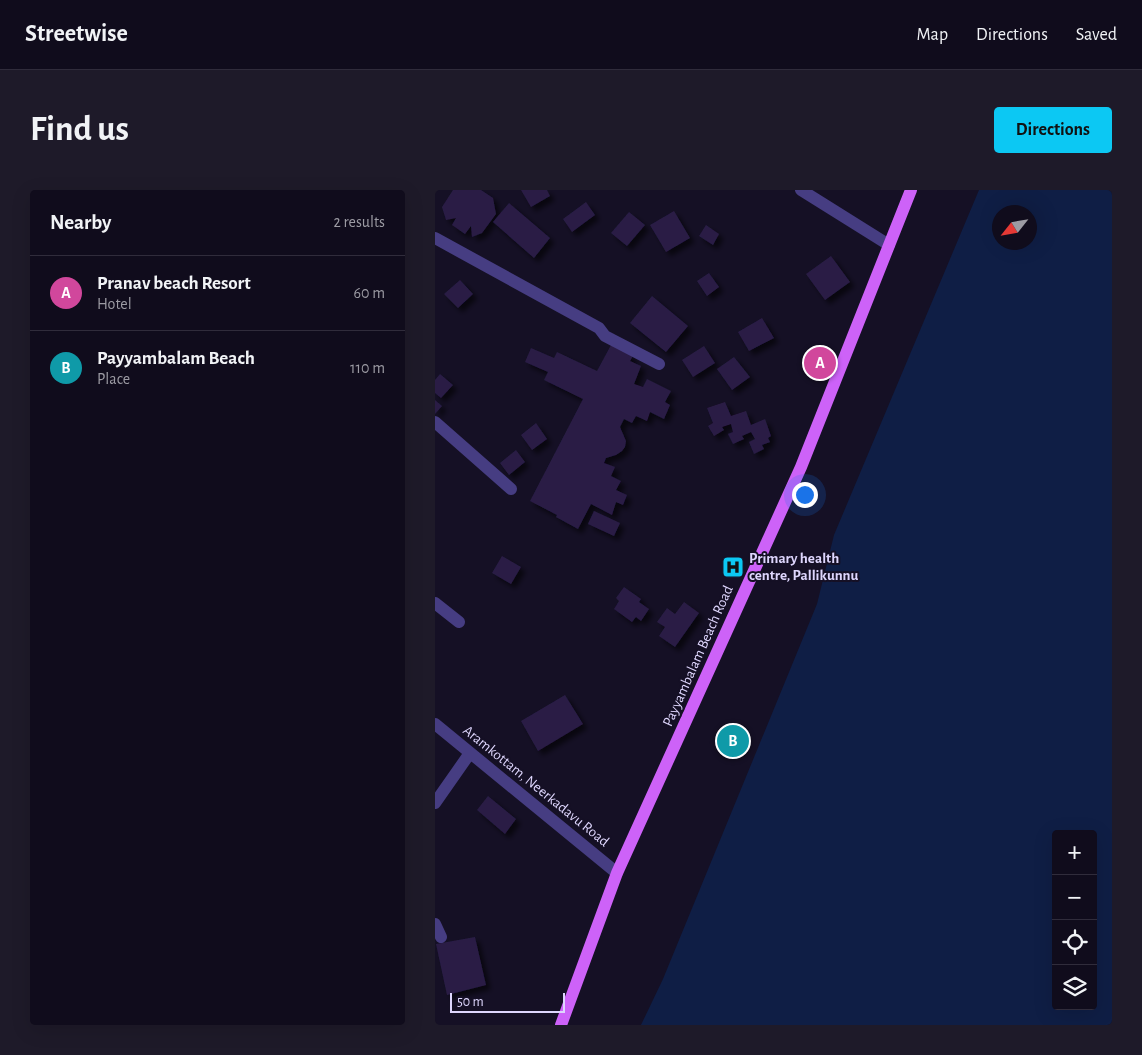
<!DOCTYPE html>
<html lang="en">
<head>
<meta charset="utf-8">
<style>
	body { margin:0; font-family:"Alegreya Sans",sans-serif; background:#1e1a29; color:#f1f3f6 }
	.controls { position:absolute; right:15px; bottom:15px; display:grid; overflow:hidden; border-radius:5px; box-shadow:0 5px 20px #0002 }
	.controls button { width:45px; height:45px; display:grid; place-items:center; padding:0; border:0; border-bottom:1px solid #302c3b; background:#100c1c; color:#f1f3f6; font:25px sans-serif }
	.compass { position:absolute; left:557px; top:15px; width:45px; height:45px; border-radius:50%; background:#100c1c; box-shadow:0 5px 20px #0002; rotate:239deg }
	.scale { position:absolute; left:15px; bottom:12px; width:115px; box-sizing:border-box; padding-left:5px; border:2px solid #ded6fd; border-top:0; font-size:14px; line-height:18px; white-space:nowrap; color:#ded6fd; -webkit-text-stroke:4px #151025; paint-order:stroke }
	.you { position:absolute; left:369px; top:304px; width:18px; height:18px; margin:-12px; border:4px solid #fff; border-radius:50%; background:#1a73e8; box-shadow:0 0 0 8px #1a73e833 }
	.badge { display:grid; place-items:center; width:32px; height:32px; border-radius:50%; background:#0cc8f3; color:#fff; font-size:16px; font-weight:700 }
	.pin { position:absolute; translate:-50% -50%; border:2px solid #fff; box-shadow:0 1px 5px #0006 }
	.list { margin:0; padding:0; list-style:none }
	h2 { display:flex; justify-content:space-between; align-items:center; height:65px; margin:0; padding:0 20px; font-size:21px }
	h2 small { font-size:16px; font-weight:400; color:#9c9ba3 }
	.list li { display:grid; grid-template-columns:32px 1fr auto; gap:15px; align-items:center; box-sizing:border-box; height:75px; padding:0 20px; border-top:1px solid #302c3b }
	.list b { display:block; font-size:19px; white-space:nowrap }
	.list p { margin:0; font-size:16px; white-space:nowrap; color:#9c9ba3 }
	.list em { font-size:16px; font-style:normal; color:#9c9ba3 }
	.icon { flex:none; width:28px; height:28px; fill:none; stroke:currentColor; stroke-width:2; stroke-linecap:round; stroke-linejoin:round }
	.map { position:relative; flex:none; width:677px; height:835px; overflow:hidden; border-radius:5px }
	header { display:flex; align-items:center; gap:30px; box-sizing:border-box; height:70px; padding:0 25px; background:#100c1c; border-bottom:1px solid #302c3b }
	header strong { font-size:24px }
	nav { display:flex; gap:28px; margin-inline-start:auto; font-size:18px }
	.intro { display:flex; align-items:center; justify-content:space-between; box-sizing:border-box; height:120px; padding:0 30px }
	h1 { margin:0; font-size:35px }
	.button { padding:12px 22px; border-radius:5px; background:#0cc8f3; color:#111; font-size:18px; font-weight:700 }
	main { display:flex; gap:30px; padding:0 30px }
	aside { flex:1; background:#100c1c; border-radius:5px; box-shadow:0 5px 20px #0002 }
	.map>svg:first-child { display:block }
</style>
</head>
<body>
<header>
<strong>Streetwise</strong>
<nav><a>Map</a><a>Directions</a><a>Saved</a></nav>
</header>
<div class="intro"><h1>Find us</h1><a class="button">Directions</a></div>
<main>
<aside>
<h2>Nearby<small>2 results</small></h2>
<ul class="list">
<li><span class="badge" style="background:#d1479c">A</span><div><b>Pranav beach Resort</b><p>Hotel</p></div><em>60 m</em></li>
<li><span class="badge" style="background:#0f9aa8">B</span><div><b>Payyambalam Beach</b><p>Place</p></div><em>110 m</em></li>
</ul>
</aside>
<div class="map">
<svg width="677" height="835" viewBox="0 0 677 835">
	<defs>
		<filter id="shadow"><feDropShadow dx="4.5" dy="4.5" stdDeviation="2.5" flood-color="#0009"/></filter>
	</defs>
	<rect width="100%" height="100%" fill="#151025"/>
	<path fill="#0f1e45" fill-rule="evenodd" d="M544 0H677V835H206L228 789 382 414 399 345ZM564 22H594V52H564ZM621 644H658V816H621Z"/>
	<path fill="#291d45" filter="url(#shadow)" d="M18 0H46L58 8 61 24 47 43 37 47 36 36 30 44 17 35 21 28 11 30 7 17Z
		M86 0H112L115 6 96 17Z
		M151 12 160 25 137 42 128 29Z
		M74 13 115 48 99 68 58 32Z
		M239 21 255 48 231 62 215 35Z
		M194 22 210 35 192 56 176 43Z
		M271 35 284 44 278 55 264 46Z
		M396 66 415 92 390 110 371 84Z
		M274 83 284 97 272 106 262 91Z
		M25 90 38 104 23 118 9 104Z
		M217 106 253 136 231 162 195 133Z
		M327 128 339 148 314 161 303 142Z
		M176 155 198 166 195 171 206 176 199 194 208 197 212 189 236 201 230 212 235 215 229 229 215 222 212 231 201 226 197 233 189 229 185 237 191 251 190 257 187 261 181 265 171 268 169 273 180 277 176 286 186 291 181 300 192 305 188 315 181 312 177 325 156 314 143 339 121 327 122 325 95 311 148 209 109 190 113 182 90 172 96 158 119 168 122 162 162 181Z
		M269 156 280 173 258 187 247 170Z
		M299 167 315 187 297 200 282 179Z
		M5 184 18 195 6 208 0 203V190Z
		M0 210 7 216 0 224Z
		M290 212 296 226 311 221 316 235 330 229 336 246 333 248 335 252 327 255 329 259 319 264 314 252 320 249 316 242 307 246 309 249 298 254 293 244 298 242 296 234 287 237 289 240 279 246 273 236 278 233 272 218Z
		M101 233 112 249 97 260 86 245Z
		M81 260 90 272 74 285 65 273Z
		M159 321 185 333 179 346 153 334Z
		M67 366 86 377 76 394 57 383Z
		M189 397 206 409 204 412 214 419 206 431 201 427 197 432 179 419 184 411 181 408Z
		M249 412 264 423 240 457 224 446 230 437 222 432 232 418 240 424Z
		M130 505 148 534 103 561 86 531Z
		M53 606 81 629 70 644 42 620Z
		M40 747 51 795 12 805 1 754Z"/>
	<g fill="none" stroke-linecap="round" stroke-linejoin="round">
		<path stroke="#463d82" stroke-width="12" d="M366 0 454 55
			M0 48 164 138 170 146 224 174
			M0 232 76 299
			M0 413 24 432
			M0 534 182 683
			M0 613 35 563
			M0 734 6 747"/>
		<path stroke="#cd62f8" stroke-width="12" d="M126 835 182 683 366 277 476 0"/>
	</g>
	<defs>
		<g id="hospital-square" transform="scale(1.125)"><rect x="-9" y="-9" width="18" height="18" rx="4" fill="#0cc8f3" stroke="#151025"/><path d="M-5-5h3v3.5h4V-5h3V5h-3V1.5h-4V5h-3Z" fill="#111"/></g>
	</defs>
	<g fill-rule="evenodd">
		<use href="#hospital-square" x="298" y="377"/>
	</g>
	<g text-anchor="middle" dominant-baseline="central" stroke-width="4" stroke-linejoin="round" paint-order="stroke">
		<g font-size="15" font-weight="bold" fill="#ded6fd" stroke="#151025" text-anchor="start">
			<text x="314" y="368">Primary health<tspan x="314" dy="17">centre, Pallikunnu</tspan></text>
		</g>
		<g font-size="15" fill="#ded6fd" stroke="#151025">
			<text transform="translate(263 466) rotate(-66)">Payyambalam Beach Road</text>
			<text transform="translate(101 596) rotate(39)">Aramkottam, Neerkadavu Road</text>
		</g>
	</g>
</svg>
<div class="controls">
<button>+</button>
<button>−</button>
<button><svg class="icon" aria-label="locate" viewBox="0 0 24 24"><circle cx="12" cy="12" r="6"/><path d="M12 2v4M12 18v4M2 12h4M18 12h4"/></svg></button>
<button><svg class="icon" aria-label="layers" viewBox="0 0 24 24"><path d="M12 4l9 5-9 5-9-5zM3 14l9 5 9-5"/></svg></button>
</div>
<svg class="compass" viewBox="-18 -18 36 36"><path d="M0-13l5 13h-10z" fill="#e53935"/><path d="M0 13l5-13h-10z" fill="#9c9ba3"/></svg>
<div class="scale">50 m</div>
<div class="you"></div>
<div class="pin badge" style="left:385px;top:173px;background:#d1479c">A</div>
<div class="pin badge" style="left:298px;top:551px;background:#0f9aa8">B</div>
</div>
</main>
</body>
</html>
